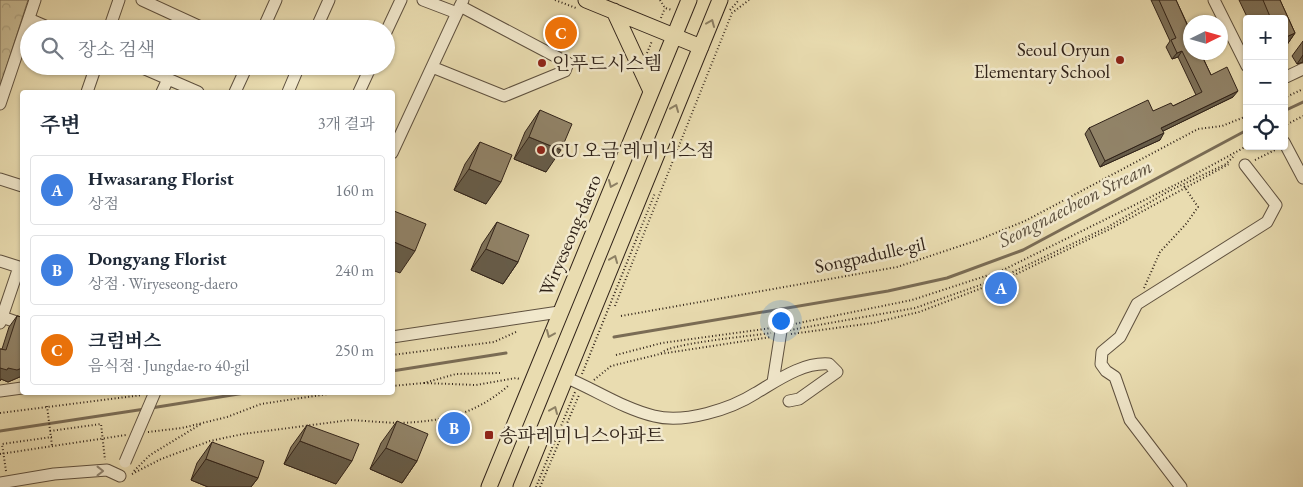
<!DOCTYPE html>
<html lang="ko">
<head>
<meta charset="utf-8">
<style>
	body { margin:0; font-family:"EB Garamond","Noto Serif KR",serif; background:#f6f6f7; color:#1f2937 }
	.controls { position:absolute; right:15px; top:15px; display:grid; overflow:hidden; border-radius:5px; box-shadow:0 1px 4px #0004 }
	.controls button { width:45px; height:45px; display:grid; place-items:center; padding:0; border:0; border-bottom:1px solid #e0e1e3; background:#fff; color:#1f2937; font:25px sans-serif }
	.compass { position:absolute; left:1183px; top:15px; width:45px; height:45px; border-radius:50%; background:#fff; box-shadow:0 1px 4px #0004; rotate:85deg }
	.you { position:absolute; left:780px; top:320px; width:18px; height:18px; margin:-12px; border:4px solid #fff; border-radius:50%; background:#1a73e8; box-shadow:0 0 0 8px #1a73e833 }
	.badge { display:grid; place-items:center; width:32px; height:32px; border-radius:50%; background:#1a73e8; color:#fff; font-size:16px; font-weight:700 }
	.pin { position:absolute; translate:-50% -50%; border:2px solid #fff; box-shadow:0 1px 5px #0006 }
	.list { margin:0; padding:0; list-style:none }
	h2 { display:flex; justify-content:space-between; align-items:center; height:65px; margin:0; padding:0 20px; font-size:21px }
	h2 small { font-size:16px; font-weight:400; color:#747a83 }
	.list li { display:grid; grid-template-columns:32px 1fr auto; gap:15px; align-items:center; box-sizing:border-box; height:70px; margin:0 10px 10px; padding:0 10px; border:1px solid #e0e1e3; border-radius:5px }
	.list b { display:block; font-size:19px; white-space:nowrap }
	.list p { margin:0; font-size:16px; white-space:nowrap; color:#747a83 }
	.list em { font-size:16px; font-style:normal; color:#747a83 }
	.icon { flex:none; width:28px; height:28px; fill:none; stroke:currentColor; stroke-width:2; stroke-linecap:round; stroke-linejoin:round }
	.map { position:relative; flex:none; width:1303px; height:487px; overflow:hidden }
	.search { position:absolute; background:#fff; box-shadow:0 1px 4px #0004; left:20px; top:20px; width:375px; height:55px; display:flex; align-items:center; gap:12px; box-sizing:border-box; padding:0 18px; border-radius:28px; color:#747a83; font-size:19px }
	.panel { position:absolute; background:#fff; box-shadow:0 1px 4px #0004; left:20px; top:90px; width:375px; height:305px; border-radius:5px }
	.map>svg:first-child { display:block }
</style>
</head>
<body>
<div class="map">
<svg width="1303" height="487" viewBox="0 0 1303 487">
	<defs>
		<pattern id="park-crowns" width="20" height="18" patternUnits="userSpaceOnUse" patternTransform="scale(1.25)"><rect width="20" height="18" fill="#cabd96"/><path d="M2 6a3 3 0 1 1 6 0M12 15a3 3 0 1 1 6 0" fill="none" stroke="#aea281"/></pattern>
	</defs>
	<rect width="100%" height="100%" fill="#e9dcb0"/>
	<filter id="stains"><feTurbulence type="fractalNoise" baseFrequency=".004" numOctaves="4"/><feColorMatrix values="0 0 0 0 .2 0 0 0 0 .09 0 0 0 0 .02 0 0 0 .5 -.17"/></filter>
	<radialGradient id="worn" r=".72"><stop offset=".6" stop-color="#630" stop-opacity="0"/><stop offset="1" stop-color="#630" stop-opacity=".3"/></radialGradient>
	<path fill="url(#park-crowns)" stroke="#7e7058" d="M0 0H28L0 87Z"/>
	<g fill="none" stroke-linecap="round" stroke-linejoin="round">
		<path stroke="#7a6c55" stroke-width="3" d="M1284 111 1303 102
			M614 337 888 291 947 278 1023 250 1247 130
			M392 371 506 353
			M151 408 251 392
			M0 431 145 409"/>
		<g stroke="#5f513f" stroke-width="13">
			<path id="minor" d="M142 0 205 29
				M423 0 457 13
				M1214 0 1247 66
				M29 19 52 29
				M109 29 119 0
				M263 29 276 0
				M316 29 329 0
				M386 32 401 0
				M138 66 198 92
				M432 67 504 96 565 71 568 63 460 6
				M1284 78 1303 69
				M87 92 96 66
				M162 92 168 79
				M235 92 247 66
				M288 92 299 66
				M359 92 371 66
				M0 104 35 0
				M1284 142 1303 178
				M392 153 463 0
				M0 179 22 186
				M0 261 22 268
				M2 317 22 324
				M0 323 19 267
				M392 337 559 312
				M567 378C596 390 624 409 654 416 684 424 731 409 756 393 778 380 803 362 829 364L837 372 799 399 789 401
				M773 382 781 331
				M0 391 22 388
				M0 483 54 474 107 470 120 476
				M1181 487 1130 420 1115 377 1106 371 1101 364 1102 352 1120 337 1137 304 1267 222 1276 205 1245 165"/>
		</g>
		<g stroke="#312319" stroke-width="17">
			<path id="major" d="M586 0 701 47
				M614 11 651 91
				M489 487 689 0
				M521 487 720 0"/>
		</g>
		<path stroke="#312319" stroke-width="2" stroke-dasharray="1 2.5" stroke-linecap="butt" d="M555 0 576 8
			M660 0 665 8 672 10
			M730 10 739 0
			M661 18 665 8
			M647 53 652 41
			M1284 98 1303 89
			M1284 126 1303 116
			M1255 160 1277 149
			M1144 288 1160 252 1186 224 1198 207 1184 186
			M615 306 732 13 749 0
			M621 316 897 267 978 240 1025 221 1198 129 1222 126 1247 116
			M789 325 912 300 1001 271 1181 182 1247 146
			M790 330 915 308 1000 278 1108 227 1169 191 1226 164 1235 155
			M791 334 873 323 919 312 1008 278 1110 229 1229 164
			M661 353C671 343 752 336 771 333
			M392 355 494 342 516 332
			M616 355 662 343 772 328
			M582 374 655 193
			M594 380 611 366 660 354 771 337
			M424 383 476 385 516 378 520 379
			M392 386 424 383 456 374 500 373
			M47 406 52 446
			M0 413 142 395
			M400 423C444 421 474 415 508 386
			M50 431 101 424 105 460
			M148 432 182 428 227 417 261 404 341 392
			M0 454 126 435
			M6 471 2 444 52 437
			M134 471 150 455 201 424
			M132 474 161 459 210 441 243 434 350 420 396 423
			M536 487 575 392
			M540 487 579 395"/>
		<use href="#minor" stroke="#f1e8cc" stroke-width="11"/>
		<use href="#major" stroke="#e9dcb0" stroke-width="15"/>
		<g stroke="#5f513f" stroke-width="13" stroke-linecap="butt">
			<path id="minor-bridge" d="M125 462 155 392"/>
		</g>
		<use href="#minor-bridge" stroke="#f1e8cc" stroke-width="11"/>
	</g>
	<path fill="#7d7159" stroke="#312319" d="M1151 0H1176L1211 75 1233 97 1163 131 1160 140 1100 167 1085 134 1089 128 1173 106 1196 95 1178 57 1172 59 1166 47 1170 41Z
		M1239 0H1280L1295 33 1284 49V19H1248Z
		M1303 41V62L1297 64 1292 56Z
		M540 110 546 172 514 159 525 132Z
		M480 142 486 204 454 190 465 164Z
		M497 222 518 262 503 284 471 270 482 244Z
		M17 316 22 317V376L8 382 1 379 0 381V349H2L9 327Z
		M397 421 417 461 402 483 370 469 381 443Z
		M307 425 336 484 284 464 291 447Z
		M212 442 258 478 251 487H208L191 480 197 463Z"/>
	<path fill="#665c49" stroke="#312319" d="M1295 33 1284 49V38Z
		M1182 51 1178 57 1172 59 1177 53Z
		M1303 55V62L1297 64Z
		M1238 91 1233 97 1157 134 1161 128Z
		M1164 133 1160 140 1100 167 1105 161Z
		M529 137 561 150 546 172 514 159Z
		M469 169 501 182 486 204 454 190Z
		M392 241 415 251 400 273 392 270Z
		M486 249 518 262 503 284 471 270Z
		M0 368H22V376L8 382 1 379 0 381Z
		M300 441 352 461 336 484 284 464Z
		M386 448 417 461 402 483 370 469Z
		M206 459 258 478 251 487H208L191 480Z"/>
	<path fill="#918368" stroke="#312319" d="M1159 0H1176L1190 31V52H1200L1211 75 1227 67 1238 91 1161 128 1164 133 1105 161 1089 128 1148 100 1153 111 1171 103 1173 106 1202 92 1182 51 1177 53 1171 40 1176 38Z
		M1263 0H1280L1295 33 1284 38V19H1271Z
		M540 110 572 124 561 150 529 137Z
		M480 142 512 155 501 182 469 169Z
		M394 211 426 224 415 251 392 241V215Z
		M497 222 529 235 518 262 486 249Z
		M17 316 22 317V368L17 370 8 368 7 370 0 368V349L6 350Z
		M397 421 428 434 417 461 386 448Z
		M307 425 359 444 352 461 300 441Z
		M212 442 264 461 258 478 206 459Z"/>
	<defs><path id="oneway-chevron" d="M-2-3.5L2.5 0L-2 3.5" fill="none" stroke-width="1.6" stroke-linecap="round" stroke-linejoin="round" transform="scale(1.25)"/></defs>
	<g stroke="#8d8064">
		<use href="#oneway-chevron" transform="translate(711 23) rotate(-67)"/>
		<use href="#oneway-chevron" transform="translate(675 108) rotate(-68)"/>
		<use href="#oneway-chevron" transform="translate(612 184) rotate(113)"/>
		<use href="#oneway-chevron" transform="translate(614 259) rotate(-68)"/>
		<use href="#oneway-chevron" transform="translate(550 334) rotate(113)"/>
		<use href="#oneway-chevron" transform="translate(554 410) rotate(-67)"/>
	</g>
	<use stroke="#918672" href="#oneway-chevron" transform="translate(100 471)"/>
	<g fill="#8f2418" stroke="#f1e8cc" stroke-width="2">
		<circle cx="1120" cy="60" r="5"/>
		<circle cx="542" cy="63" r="5"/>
		<circle cx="541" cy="150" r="5"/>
		<rect x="484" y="430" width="10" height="10" rx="2.5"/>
	</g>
	<g text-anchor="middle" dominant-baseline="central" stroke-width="5" stroke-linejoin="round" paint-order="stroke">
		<g font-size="19" fill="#312319" stroke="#f1e8cc" text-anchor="start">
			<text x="1110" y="49" text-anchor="end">Seoul Oryun<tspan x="1110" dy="22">Elementary School</tspan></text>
			<text x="552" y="63">인푸드시스템</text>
			<text x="551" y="150">CU 오금 레미니스점</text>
			<text x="499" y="435">송파레미니스아파트</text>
		</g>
		<g font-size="19" fill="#312319" stroke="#f1e8cc">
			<text transform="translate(570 235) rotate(-67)">Wiryeseong-daero</text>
			<text transform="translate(870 255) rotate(-12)">Songpadulle-gil</text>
		</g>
		<g font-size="20" font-style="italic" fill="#5b4e3c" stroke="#f1e8cc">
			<text transform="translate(1075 203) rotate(-27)">Seongnaecheon Stream</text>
		</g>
	</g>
	<rect width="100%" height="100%" filter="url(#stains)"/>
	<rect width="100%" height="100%" fill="url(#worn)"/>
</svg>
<div class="controls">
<button>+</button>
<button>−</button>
<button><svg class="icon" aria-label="locate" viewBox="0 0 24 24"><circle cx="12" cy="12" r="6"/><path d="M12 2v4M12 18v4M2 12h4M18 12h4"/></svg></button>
</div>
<svg class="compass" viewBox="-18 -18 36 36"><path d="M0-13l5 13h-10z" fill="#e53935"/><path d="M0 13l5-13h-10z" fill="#747a83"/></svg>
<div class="you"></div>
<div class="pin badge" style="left:1001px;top:288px;background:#3f7fe0">A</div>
<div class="pin badge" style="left:454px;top:428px;background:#3f7fe0">B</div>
<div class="pin badge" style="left:561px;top:33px;background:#e8710a">C</div>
<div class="search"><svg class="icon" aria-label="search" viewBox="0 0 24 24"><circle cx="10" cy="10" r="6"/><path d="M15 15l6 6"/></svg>장소 검색</div>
<section class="panel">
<h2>주변<small>3개 결과</small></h2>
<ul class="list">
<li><span class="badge" style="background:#3f7fe0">A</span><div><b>Hwasarang Florist</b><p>상점</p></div><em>160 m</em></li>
<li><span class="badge" style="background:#3f7fe0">B</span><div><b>Dongyang Florist</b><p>상점 · Wiryeseong-daero</p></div><em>240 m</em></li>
<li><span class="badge" style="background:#e8710a">C</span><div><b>크럼버스</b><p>음식점 · Jungdae-ro 40-gil</p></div><em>250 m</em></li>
</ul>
</section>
</div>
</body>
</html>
